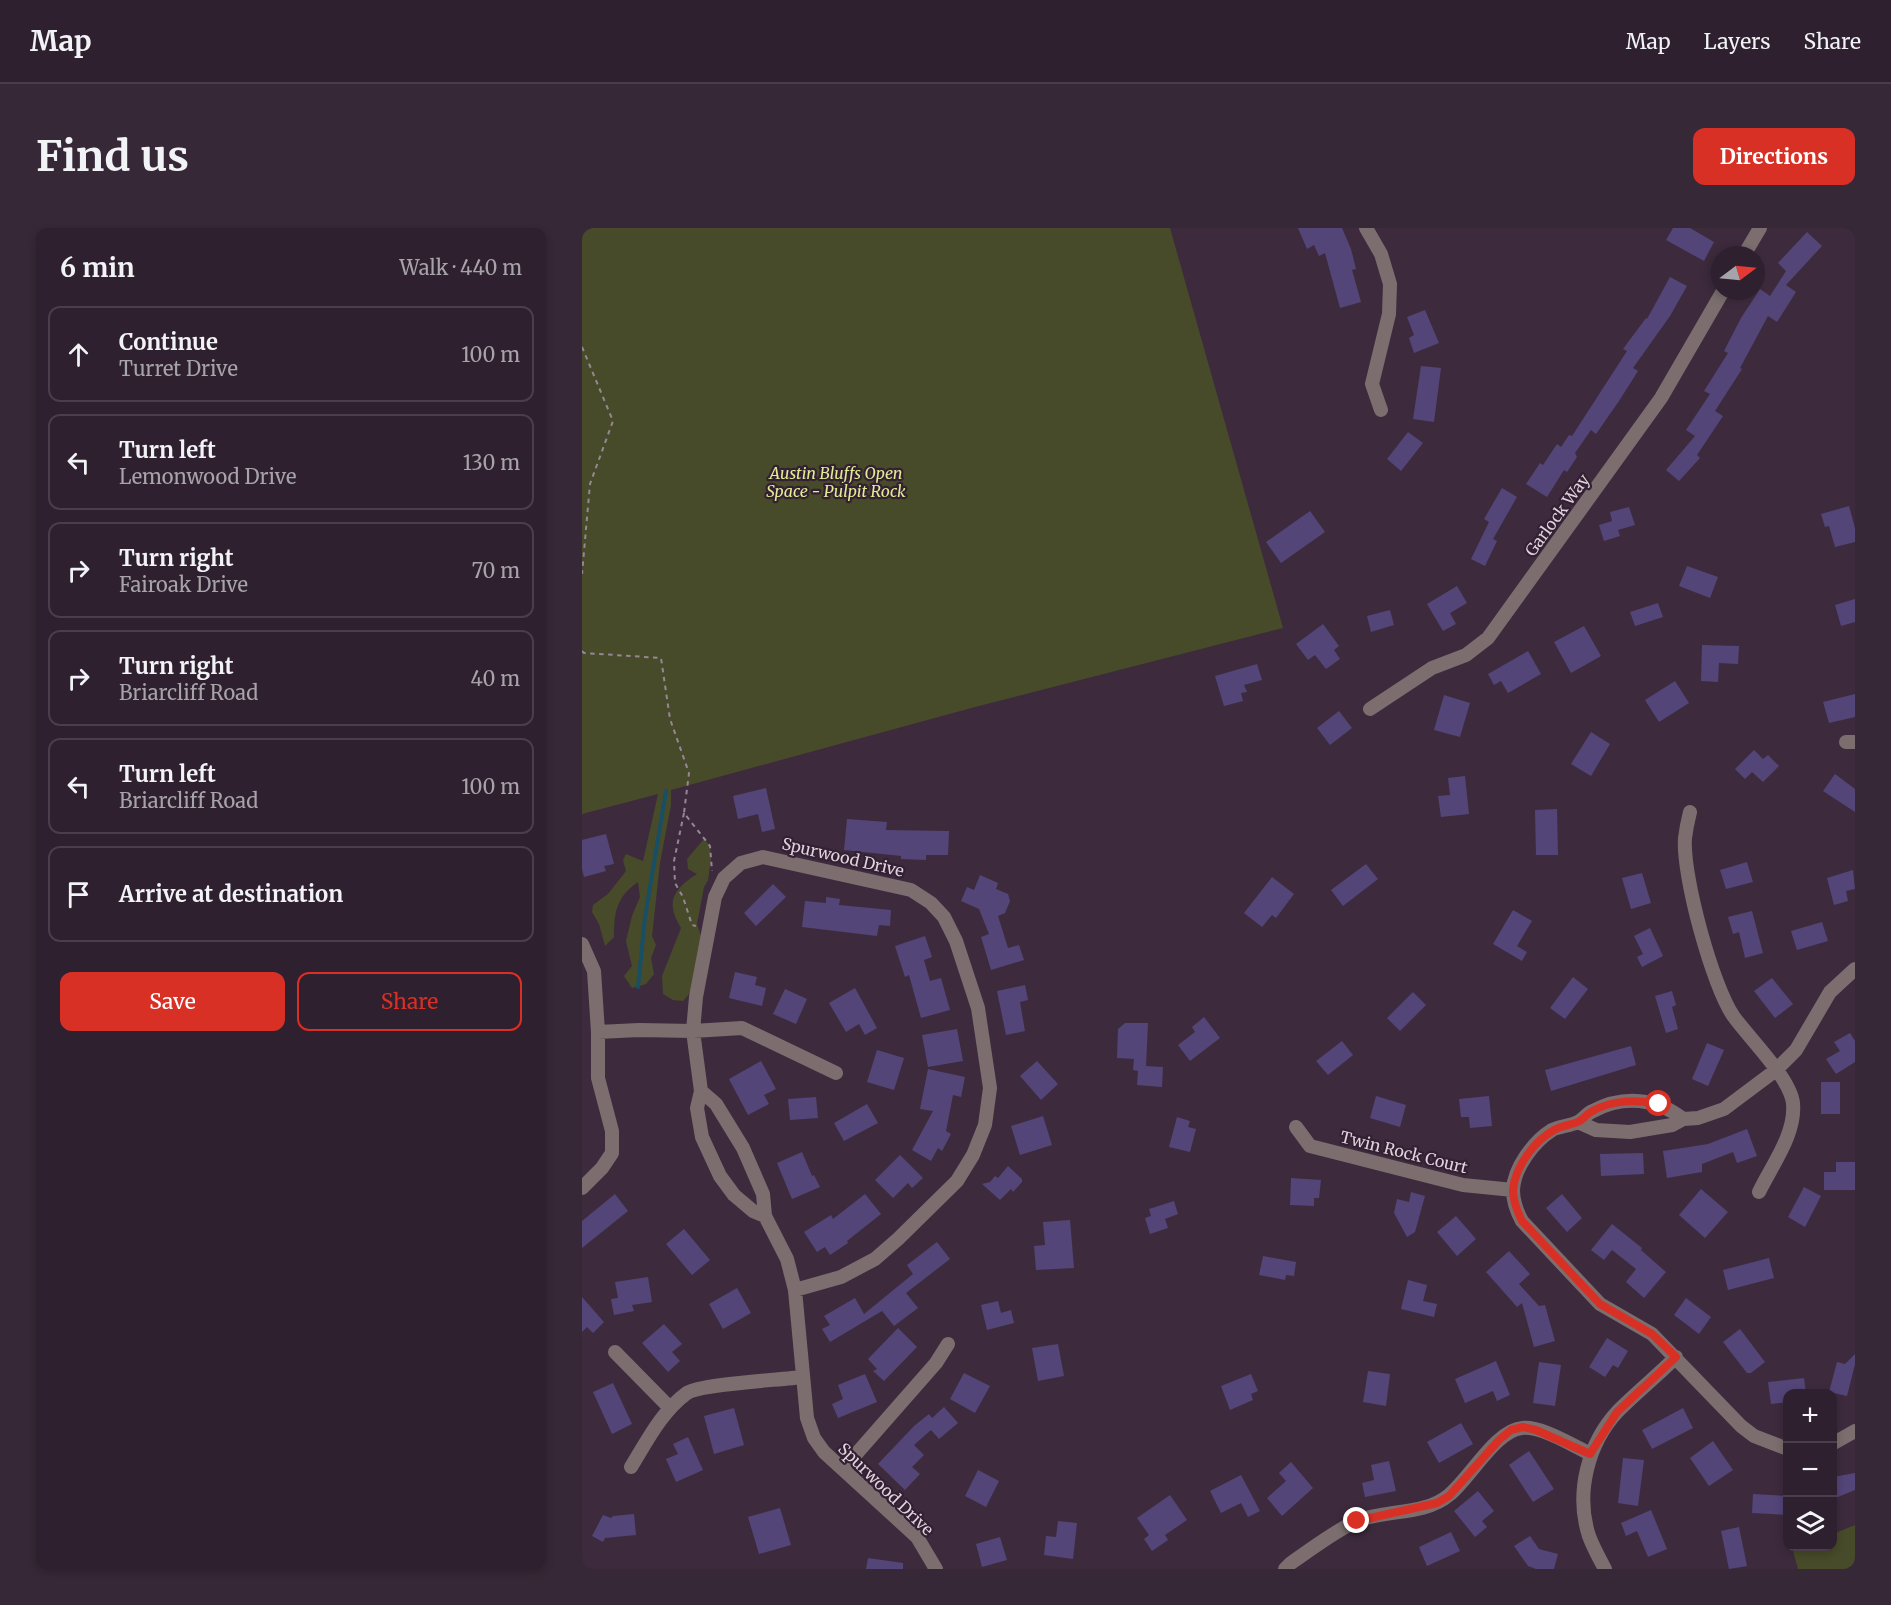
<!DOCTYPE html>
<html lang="en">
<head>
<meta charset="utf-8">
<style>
	body { margin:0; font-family:Merriweather,serif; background:#362836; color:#f1f3f6 }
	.controls { position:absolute; right:18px; bottom:18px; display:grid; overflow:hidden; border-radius:12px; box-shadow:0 3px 9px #0003 }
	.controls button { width:54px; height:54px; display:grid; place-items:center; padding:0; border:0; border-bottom:2px solid #493e4a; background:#2e202e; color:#f1f3f6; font:30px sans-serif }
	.compass { position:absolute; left:1129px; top:18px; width:54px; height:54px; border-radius:50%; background:#2e202e; box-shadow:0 3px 9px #0003; rotate:74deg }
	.stop { position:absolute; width:18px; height:18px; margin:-14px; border:4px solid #d93025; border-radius:50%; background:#fff }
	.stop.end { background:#d93025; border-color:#fff; box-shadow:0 2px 6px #0008 }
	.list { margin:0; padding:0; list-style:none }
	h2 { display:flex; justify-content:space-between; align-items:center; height:78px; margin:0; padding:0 24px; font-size:26px }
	h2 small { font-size:20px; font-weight:400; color:#a7a3aa }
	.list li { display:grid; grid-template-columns:39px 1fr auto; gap:18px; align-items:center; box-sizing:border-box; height:96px; margin:0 12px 12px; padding:0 12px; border:2px solid #493e4a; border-radius:12px }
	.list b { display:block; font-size:22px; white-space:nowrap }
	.list p { margin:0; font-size:20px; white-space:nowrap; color:#a7a3aa }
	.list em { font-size:20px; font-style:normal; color:#a7a3aa }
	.actions { display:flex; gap:12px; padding:18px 24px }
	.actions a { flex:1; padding:14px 0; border:2px solid #d93025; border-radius:12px; text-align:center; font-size:21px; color:#d93025 }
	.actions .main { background:#d93025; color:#fff }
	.icon { flex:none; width:33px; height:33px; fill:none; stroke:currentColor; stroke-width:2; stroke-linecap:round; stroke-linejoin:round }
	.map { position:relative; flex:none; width:1273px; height:1341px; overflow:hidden; border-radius:12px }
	header { display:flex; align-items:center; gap:36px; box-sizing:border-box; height:84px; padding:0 30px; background:#2e202e; border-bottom:2px solid #493e4a }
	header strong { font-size:28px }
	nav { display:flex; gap:33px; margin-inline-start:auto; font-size:21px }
	.intro { display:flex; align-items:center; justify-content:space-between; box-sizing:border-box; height:144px; padding:0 36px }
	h1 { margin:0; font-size:42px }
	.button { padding:15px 27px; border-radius:12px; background:#d93025; color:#fff; font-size:21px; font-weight:700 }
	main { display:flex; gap:36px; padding:0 36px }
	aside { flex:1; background:#2e202e; border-radius:12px; box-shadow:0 3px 9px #0003 }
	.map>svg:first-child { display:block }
</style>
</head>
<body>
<header>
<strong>Map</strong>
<nav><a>Map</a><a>Layers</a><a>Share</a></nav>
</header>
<div class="intro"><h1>Find us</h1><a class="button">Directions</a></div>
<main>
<aside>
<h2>6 min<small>Walk · 440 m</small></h2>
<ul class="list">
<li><svg class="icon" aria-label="ahead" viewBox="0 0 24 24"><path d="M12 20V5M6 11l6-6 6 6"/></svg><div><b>Continue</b><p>Turret Drive</p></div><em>100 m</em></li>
<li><svg class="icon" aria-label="left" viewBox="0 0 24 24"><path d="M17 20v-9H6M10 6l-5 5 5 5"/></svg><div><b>Turn left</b><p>Lemonwood Drive</p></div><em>130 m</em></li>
<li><svg class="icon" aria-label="right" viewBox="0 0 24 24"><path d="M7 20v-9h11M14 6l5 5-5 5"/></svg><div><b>Turn right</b><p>Fairoak Drive</p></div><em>70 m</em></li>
<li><svg class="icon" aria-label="right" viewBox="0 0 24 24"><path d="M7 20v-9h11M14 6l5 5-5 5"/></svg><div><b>Turn right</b><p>Briarcliff Road</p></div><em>40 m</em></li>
<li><svg class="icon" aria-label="left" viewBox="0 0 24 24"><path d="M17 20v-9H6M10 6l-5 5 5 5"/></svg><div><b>Turn left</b><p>Briarcliff Road</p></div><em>100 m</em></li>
<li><svg class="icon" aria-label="arrive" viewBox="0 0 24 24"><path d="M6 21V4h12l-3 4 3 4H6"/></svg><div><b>Arrive at destination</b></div></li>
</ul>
<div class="actions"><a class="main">Save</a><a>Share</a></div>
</aside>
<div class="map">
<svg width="1273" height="1341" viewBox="0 0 1273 1341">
	<rect width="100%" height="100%" fill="#3d2b3d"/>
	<path fill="#474b29" d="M0 0H588L701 400 393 479 89 562V577L78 635 70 708 74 717 69 730 72 746 64 756 50 760 42 748 50 738 44 713 50 688 58 669 56 654C34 669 32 685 32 709L23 718 17 696 10 684 11 677 26 666 44 643 41 632 44 626 61 633 76 566 0 586Z
		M122 611 128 618 129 631 126 652 122 659 115 696 119 708 109 764 101 773 91 772 81 766 80 748 99 700C83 674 91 661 115 646L106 641 105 631Z
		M1273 1297V1341H1216L1211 1323 1222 1319 1250 1318 1251 1306Z"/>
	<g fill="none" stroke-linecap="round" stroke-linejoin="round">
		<path stroke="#184f64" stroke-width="4" d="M56 759 63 689 84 563"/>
	</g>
	<path fill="#534578" d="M716 0H760L769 21 774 41 770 42 779 74 758 80 743 25 737 28 732 17 725 21Z
		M1091 0H1108L1132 14 1122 33 1084 12Z
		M1225 4 1240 18 1204 57 1214 64 1195 94 1186 88 1158 140 1160 141 1133 183 1141 188 1115 227 1118 230 1097 253 1084 242 1113 208 1104 202 1128 166 1122 163 1146 125 1142 123 1159 90 1178 61 1188 68 1204 43 1196 35Z
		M1088 49 1105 58 1088 88 1051 140 1056 143 1037 173 1014 206 1009 202 993 225 995 229 985 244 982 242 965 269 944 256 958 235 961 237 975 216 979 219 987 207 990 208 1045 123 1041 121 1064 90 1065 91Z
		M843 82 857 115 832 125 827 110 832 107 825 89Z
		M839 138 859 140 852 194 831 191Z
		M826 204 841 215 819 243 805 231Z
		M920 260 935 269 911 311 915 313 903 338 889 331 907 294 902 291Z
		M1267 278 1273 300V314L1253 319 1247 298 1243 299 1239 286Z
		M1047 279 1053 297 1036 302 1038 308 1022 313 1017 297 1030 293 1028 284Z
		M728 283 743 304 699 335 684 314Z
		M1105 338 1136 349 1128 370 1097 358Z
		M875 358 885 375 868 385 874 396 861 403 845 376Z
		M1273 371V394L1259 398 1253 377Z
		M1076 375 1081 389 1053 398 1048 384Z
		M808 382 812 397 789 404 785 388Z
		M741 396 757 418 752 422 758 431 744 441 733 427 726 432 714 416Z
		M1002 398 1019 428 989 445 972 414Z
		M1120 417 1157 418 1156 436 1137 435 1136 454 1119 453Z
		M946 423 959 446 926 465 919 453 912 457 906 446Z
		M675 436 680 452 662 457 665 464 659 465 661 473 642 478 633 448Z
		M1093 453 1107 475 1077 494 1063 472Z
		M1273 466V489L1247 495 1241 474Z
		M862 467 888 475 878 509 852 502Z
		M757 483 770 500 748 517 735 500Z
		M1009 504 1028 516 1009 548 989 536Z
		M1172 522 1181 531 1186 527 1197 538 1181 554 1170 544 1163 551 1153 541Z
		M1253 546 1273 561V584L1241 563Z
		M883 548 887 586 859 589 856 568 868 567 866 550Z
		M184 560 193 601 180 604 176 586 156 591 151 568Z
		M975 581 976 627H954L953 582Z
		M265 591 305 594 304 602 367 603 366 627H344V632L319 631V628L262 622Z
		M24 606 32 636 22 638 24 643 2 649 0 641V612Z
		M1165 634 1171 654 1144 661 1138 642Z
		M784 636 796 651 761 678 749 662Z
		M1271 642 1273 661 1264 663 1266 673 1252 677 1245 650Z
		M1060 645 1069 675 1049 681 1040 650Z
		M398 647 416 655 414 661 426 666 428 673 423 685 416 688 426 720 437 717 442 732 409 742 399 709 407 706 397 681 379 673 385 659 392 662Z
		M690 649 712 666 694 690 690 687 680 699 662 685Z
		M191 656 204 669 174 698 162 685Z
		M244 669 258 671 257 677 309 682 308 698 297 697 295 708 220 699 223 673 244 675Z
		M931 682 950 693 935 718 945 724 940 733 911 716Z
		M1170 683 1181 725 1163 730 1157 704 1151 706 1146 689Z
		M1240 694 1246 713 1215 722 1209 703Z
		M1068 700 1081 728 1060 739 1055 729 1061 726 1052 708Z
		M343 708 350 729 342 732 348 753 359 750 368 782 339 790 327 747 323 749 313 718Z
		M153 744 175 749 173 757 184 760 180 778 147 770Z
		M991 749 1006 761 983 791 968 780Z
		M1190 750 1211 776 1193 790 1172 763Z
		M443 757 446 772 438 774 443 803 424 807 415 763Z
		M273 760 295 800 283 807 277 796 264 804 247 775Z
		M203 761 225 771 214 796 191 786Z
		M1090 763 1094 777 1090 779 1096 801 1084 805 1073 768Z
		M831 764 844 777 818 803 805 790Z
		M622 789 638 810 608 833 596 817 613 804 610 799Z
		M543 795H566L564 838 581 839 580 859 555 857 556 843 551 842 552 831 535 830 536 801Z
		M375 801 381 833 346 839 340 807Z
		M1268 805 1273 813V834L1254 846 1244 831 1258 823 1252 814Z
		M760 813 771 827 746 847 734 833Z
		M1125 815 1142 822 1126 858 1110 851Z
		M1049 818 1054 837 969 863 963 842Z
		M295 822 322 830 312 862 285 854Z
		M179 833 194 861 182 867 187 876 166 887 147 851Z
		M455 833 476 856 459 872 438 848Z
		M346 841 383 849 379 869 371 867 364 903 369 906 360 923 356 920 349 933 330 922 351 883 338 881Z
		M1239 854H1258V886H1239Z
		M794 868 824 877 818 899 788 890Z
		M907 868 910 898 888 900 887 889H879L877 871Z
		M234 869 236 890 208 892 206 871Z
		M285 876 296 895 262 913 252 895Z
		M461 888 470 917 438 927 429 898Z
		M595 889 608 893 606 899 614 901 608 924 587 919Z
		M1165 901 1175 928 1155 935 1151 924 1120 936V944L1085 950 1081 923 1126 916Z
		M220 924 230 948 232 947 238 959 210 971 195 935Z
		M1061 925 1062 946 1019 948 1018 926Z
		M318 927 341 950 330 960 326 955 311 970 293 952Z
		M1254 934H1273V962H1242V944H1254Z
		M426 938 440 951V954L431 964 429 961 418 972 400 956 408 954 413 948 416 950Z
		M709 950 739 952 737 970H732V978L708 977Z
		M1222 959 1239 968 1223 999 1206 989Z
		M1119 961 1146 984 1123 1010 1097 987Z
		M829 964 843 968 833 1004 825 1009 812 985 815 971 827 974Z
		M33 966 46 983 0 1020V993Z
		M283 966 299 986 265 1013 266 1015 248 1027 243 1019 235 1024 222 1004 249 987 251 991Z
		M980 966 1000 990 985 1004 964 980Z
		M592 973 596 986 583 991 586 1000 568 1006 563 990 569 988 567 981Z
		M874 988 894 1011 875 1028 855 1004Z
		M488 992 492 1040 454 1042 452 1018 463 1017 461 994Z
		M1030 996 1060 1020 1059 1022 1084 1044 1062 1070 1044 1054 1054 1041 1030 1022 1022 1032 1009 1022Z
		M102 1001 128 1032 110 1047 84 1016Z
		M355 1014 368 1031 324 1065 336 1080 312 1098 300 1083 248 1114 240 1101 248 1097 242 1088 273 1070 282 1086 331 1046 325 1037Z
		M927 1023 948 1046 937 1056 957 1078 963 1077 973 1113 952 1119 940 1075 935 1079 904 1044Z
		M681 1028 714 1034 712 1048 704 1047 703 1052 677 1047Z
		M1187 1030 1192 1050 1146 1062 1141 1042Z
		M66 1049 70 1074 50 1077 52 1083 32 1087 29 1071 36 1070 33 1054Z
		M826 1052 845 1057 841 1073 855 1076 852 1089 819 1081Z
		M155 1060 169 1085 141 1101 127 1076Z
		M0 1069 22 1094 11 1105 5 1099 0 1104Z
		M1104 1070 1129 1089 1117 1106 1092 1087Z
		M416 1073 419 1085 429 1082 432 1095 405 1102 399 1077Z
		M82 1096 100 1116 90 1124 98 1133 86 1144 60 1115Z
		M316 1100 335 1119 302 1153 291 1143 295 1141 286 1131Z
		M1158 1101 1183 1134 1169 1145H1165L1141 1114Z
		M1025 1110 1046 1123 1036 1140 1031 1137 1023 1149 1007 1139Z
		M476 1116 482 1148 456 1153 450 1120Z
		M1273 1126V1136L1265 1168 1247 1164 1255 1134 1263 1136Z
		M914 1133 928 1167 915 1173 911 1163 883 1175 873 1151Z
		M957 1134 979 1137 973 1178 951 1175Z
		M786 1143 808 1146 804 1178 781 1174Z
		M382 1145 408 1158 393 1185 368 1171Z
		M283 1146 295 1174 256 1190 250 1176 261 1171 256 1157Z
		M669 1146 676 1163 669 1166 671 1172 648 1182 639 1158Z
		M1222 1150 1224 1166H1206V1174L1189 1176 1186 1154Z
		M31 1155 50 1196 30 1206 11 1164Z
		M362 1179 376 1195 357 1211 349 1202 332 1217 342 1227 330 1239 338 1246 323 1262 296 1236 332 1198 347 1186 350 1190Z
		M152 1180 162 1217 132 1226 122 1188Z
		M1101 1180 1111 1200 1070 1221 1060 1202Z
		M879 1195 891 1216 857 1235 845 1214Z
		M106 1209 121 1242 94 1254 84 1231 96 1226 91 1216Z
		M1131 1213 1151 1242 1127 1258 1108 1230Z
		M947 1223 972 1261 951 1274 927 1237Z
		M1041 1230 1062 1232 1056 1278 1036 1275Z
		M807 1233 814 1263 783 1269 780 1255 792 1252 789 1237Z
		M709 1234 731 1260 700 1288 685 1270 704 1253 697 1245Z
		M396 1242 417 1253 404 1279 383 1268Z
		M1273 1245V1262L1251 1271V1249Z
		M659 1247 678 1283 666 1289 659 1275 639 1285 628 1263Z
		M896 1263 912 1283 900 1293 905 1299 893 1309 872 1283Z
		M1171 1266 1206 1268V1287L1170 1285Z
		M588 1267 605 1292 583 1307 586 1312 570 1323 562 1311 567 1307 555 1290Z
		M198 1280 209 1317 177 1326 166 1289Z
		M1069 1282 1085 1321 1066 1329 1055 1303 1044 1308 1039 1295Z
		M52 1286 54 1307 23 1310 21 1314 10 1308 21 1287 29 1290 31 1288Z
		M476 1293 495 1295 491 1331 462 1327 464 1308 474 1309Z
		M1157 1299 1165 1338 1147 1341 1139 1303Z
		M869 1304 878 1323 845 1338 837 1319Z
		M948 1308 957 1321 976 1326 972 1341H954L946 1338 932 1318Z
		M418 1309 425 1332 400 1339 394 1316Z
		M286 1330 321 1335V1341H284Z"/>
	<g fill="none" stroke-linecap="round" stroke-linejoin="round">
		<path stroke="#968795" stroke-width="2" stroke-dasharray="4.5 4.5" stroke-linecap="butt" d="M0 119 31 193 8 256 0 346
			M0 423 2 425 79 430 88 491 107 545 102 585 128 618 130 643
			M102 585 92 633 93 655 101 669 110 697 114 698"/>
		<path stroke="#7c6e6f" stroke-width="14" d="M784 0 799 26 808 56 807 86 790 156 799 182
			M1162 27 1178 0
			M788 481 850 440 884 427 906 410 1079 170 1141 63
			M1264 514H1273
			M1108 584C1106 592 1104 602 1103 610 1100 647 1131 760 1152 789 1168 811 1208 850 1211 875 1214 906 1190 937 1177 964
			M0 716 12 743 16 804V850L30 903V925L20 940 0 960
			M16 804 57 802 111 803 160 800 254 845
			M119 863 134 876 161 920 181 966 183 988 205 1031 213 1062 225 1190 232 1210 242 1224 335 1309 354 1341
			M1101 891C1075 870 1041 867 1011 883 1005 885 1002 891 996 894 988 898 978 898 970 902 951 914 932 940 931 962 931 974 935 984 940 993L1018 1076 1070 1106 1159 1198 1172 1208 1206 1221
			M996 894 1014 902 1048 904 1090 897 1101 891 1116 890 1142 881 1194 842 1214 822 1248 764 1273 741
			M714 899 728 918 881 957 931 962
			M183 988 171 983 152 967 138 948 120 909 115 880 119 863 111 803 114 769 133 669 142 650 159 635 181 629 329 662 349 675 362 689 374 713 396 780 408 860 403 897 391 927 375 953 316 1011 293 1031 259 1049 213 1062
			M33 1124 88 1180
			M1250 1216 1273 1203
			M49 1239C65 1213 80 1183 105 1165 118 1156 199 1152 220 1149
			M261 1241 354 1135 366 1116
			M703 1341 709 1335C730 1321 752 1303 775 1293 804 1281 842 1288 867 1267 888 1250 914 1202 940 1200 960 1198 991 1218 1009 1226
			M1023 1341C1017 1330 1011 1319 1007 1308 993 1265 1006 1215 1036 1183 1055 1164 1075 1148 1094 1129"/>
	</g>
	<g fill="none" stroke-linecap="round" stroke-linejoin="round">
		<path stroke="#d93025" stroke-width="8" d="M775 1293 855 1275 867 1268 917 1212 929 1202 941 1199 954 1202 1008 1226 1035 1184 1094 1129 1070 1106 1018 1076 940 993C935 983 931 973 931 962 933 939 952 913 972 902 980 897 990 897 998 893 1002 890 1005 886 1009 884 1028 872 1055 871 1077 876"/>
	</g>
	<g text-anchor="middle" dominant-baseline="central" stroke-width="4.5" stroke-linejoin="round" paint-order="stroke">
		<g font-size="16" font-style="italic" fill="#e2ec93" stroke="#332133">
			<text x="254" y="245">Austin Bluffs Open<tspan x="254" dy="18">Space - Pulpit Rock</tspan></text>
		</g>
		<g font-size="16" fill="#dfd3de" stroke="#332133">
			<text transform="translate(975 287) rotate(-54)">Garlock Way</text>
			<text transform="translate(261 629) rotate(13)">Spurwood Drive</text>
			<text transform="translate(822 924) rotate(14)">Twin Rock Court</text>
			<text transform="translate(304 1261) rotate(44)">Spurwood Drive</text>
		</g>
	</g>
</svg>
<div class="controls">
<button>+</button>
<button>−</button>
<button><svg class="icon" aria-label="layers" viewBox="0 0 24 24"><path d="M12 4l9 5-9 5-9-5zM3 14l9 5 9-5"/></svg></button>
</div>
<svg class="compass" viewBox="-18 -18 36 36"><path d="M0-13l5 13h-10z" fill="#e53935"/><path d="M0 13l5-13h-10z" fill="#a7a3aa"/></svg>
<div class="stop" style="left:1077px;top:876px"></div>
<div class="stop end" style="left:775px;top:1293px"></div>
</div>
</main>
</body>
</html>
